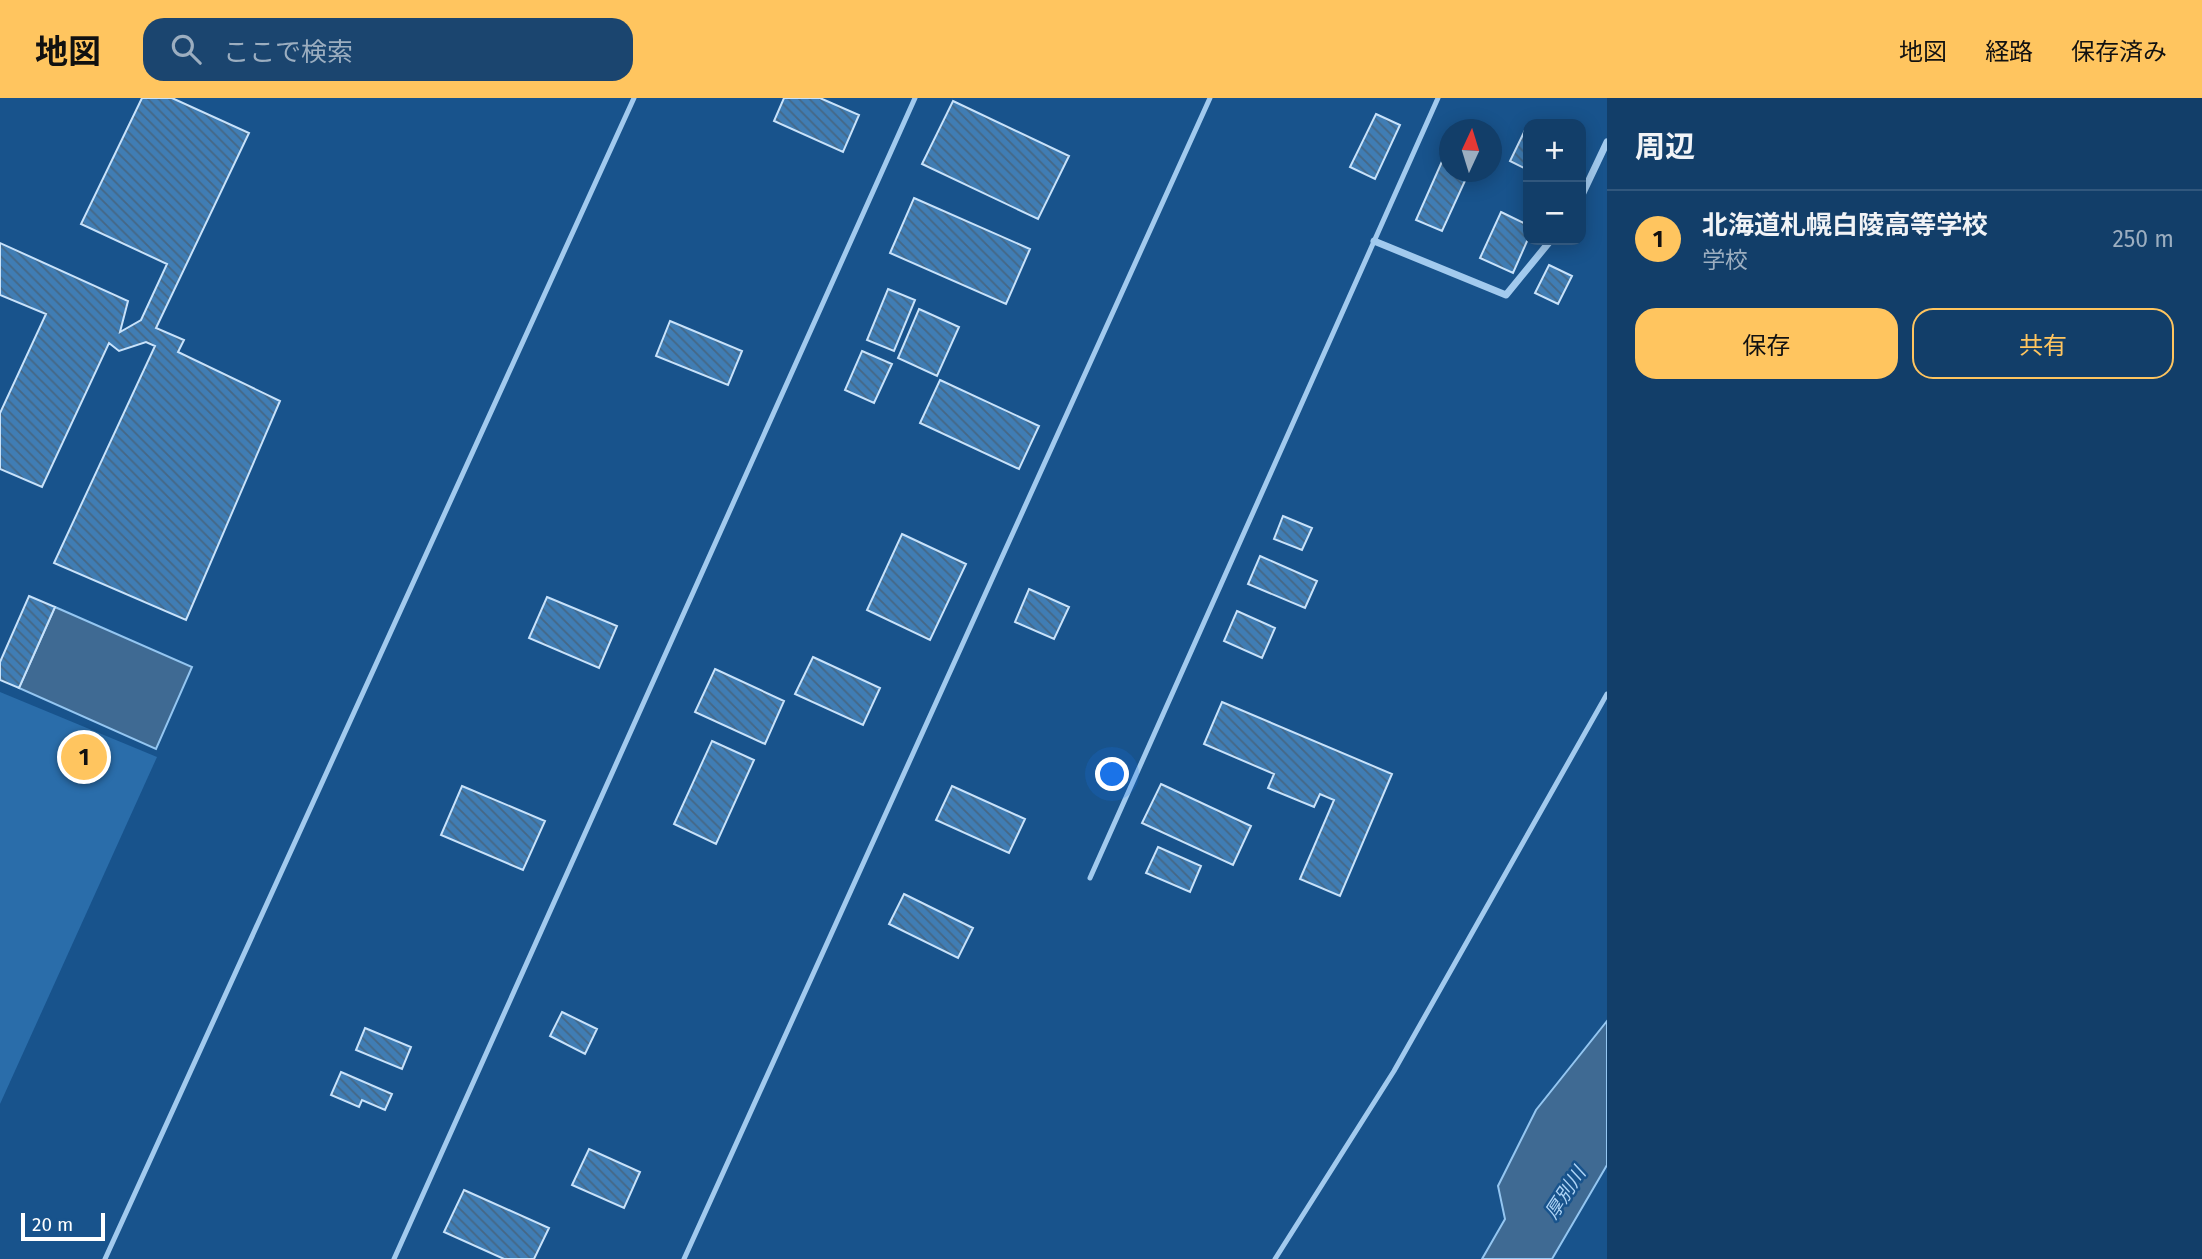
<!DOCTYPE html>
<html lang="ja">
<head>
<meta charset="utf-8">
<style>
	body { margin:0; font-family:"Fira Sans","Noto Sans JP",sans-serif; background:#1b456f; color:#f1f3f6 }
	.controls { position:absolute; right:21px; top:21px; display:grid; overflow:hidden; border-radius:14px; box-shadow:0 4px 18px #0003 }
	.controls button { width:63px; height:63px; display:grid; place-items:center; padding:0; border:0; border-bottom:2px solid #31577d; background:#123e69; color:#f1f3f6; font:35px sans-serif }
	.compass { position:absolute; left:1439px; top:21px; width:63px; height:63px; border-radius:50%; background:#123e69; box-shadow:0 4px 18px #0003; rotate:4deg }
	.scale { position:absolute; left:21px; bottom:18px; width:84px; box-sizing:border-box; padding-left:7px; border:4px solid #fff; border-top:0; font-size:19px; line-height:24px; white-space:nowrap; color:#fff; -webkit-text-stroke:5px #18538c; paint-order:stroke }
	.you { position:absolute; left:1113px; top:677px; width:24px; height:24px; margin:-18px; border:5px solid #fff; border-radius:50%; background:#1a73e8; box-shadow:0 0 0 10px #1a73e833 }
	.badge { display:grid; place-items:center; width:46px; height:46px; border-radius:50%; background:#ffc55f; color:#111; font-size:23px; font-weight:700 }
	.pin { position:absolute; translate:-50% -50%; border:4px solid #fff; box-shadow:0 2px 7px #0006 }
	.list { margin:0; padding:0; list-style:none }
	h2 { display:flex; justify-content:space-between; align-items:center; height:91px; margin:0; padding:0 28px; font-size:30px }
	h2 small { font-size:23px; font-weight:400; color:#9caec0 }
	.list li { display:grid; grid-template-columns:46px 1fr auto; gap:21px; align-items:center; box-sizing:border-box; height:98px; padding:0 28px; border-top:2px solid #31577d }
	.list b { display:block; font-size:26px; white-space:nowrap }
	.list p { margin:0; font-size:23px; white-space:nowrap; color:#9caec0 }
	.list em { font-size:23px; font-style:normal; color:#9caec0 }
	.actions { display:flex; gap:14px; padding:21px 28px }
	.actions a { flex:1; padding:16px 0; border:2px solid #ffc55f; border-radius:21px; text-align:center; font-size:24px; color:#ffc55f }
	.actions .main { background:#ffc55f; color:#111 }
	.icon { flex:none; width:38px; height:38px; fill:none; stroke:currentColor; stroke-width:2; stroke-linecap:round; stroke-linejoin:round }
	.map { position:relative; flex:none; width:1607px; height:1161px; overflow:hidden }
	header { display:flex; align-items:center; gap:42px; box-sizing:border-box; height:98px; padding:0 35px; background:#ffc55f; color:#111 }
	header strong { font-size:33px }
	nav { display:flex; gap:38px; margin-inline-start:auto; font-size:24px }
	.search { width:490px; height:63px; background:#1b456f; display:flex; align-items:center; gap:18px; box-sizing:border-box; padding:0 24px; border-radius:21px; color:#9caec0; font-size:26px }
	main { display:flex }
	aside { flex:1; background:#123e69 }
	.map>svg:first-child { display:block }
</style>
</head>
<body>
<header>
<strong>地図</strong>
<div class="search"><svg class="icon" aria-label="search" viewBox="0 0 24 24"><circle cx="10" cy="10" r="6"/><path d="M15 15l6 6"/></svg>ここで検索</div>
<nav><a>地図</a><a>経路</a><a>保存済み</a></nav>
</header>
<main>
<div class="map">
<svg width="1607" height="1161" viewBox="0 0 1607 1161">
	<defs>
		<pattern id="building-back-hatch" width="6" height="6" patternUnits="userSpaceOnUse" patternTransform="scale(1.75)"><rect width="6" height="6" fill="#407db4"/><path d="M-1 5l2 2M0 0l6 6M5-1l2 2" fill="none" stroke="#456785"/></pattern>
	</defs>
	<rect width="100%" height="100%" fill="#18538c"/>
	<path fill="#2a6daa" d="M0 594 157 659 0 1006Z"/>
	<path fill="#3f6a93" stroke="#94c6f1" stroke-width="2" d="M55 509 192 569 156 651 19 590Z
		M1607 923V1067L1552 1161H1482L1505 1121 1498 1088 1536 1012Z"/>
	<path fill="url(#building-back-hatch)" stroke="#c8e2fa" stroke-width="2" d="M142 0H172L249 35 156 230 184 242 178 254 280 303 186 522 54 465 155 248 146 244 119 253 109 245 42 389 0 371V315L46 216 0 197V145L128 203 120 234 141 222 167 166 81 126Z
		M784 0H820L859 17 843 54 774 23Z
		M953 3 1069 58 1038 121 922 66Z
		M1376 16 1400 27 1375 81 1350 69Z
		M1528 26V72L1510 63Z
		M1448 50 1450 74H1469L1442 133 1416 122Z
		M914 100 1030 151 1006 206 890 155Z
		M1501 114 1528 127V141L1513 175 1480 160Z
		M1549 167 1572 178 1558 206 1535 195Z
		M888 191 915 202 894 253 867 242Z
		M919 211 959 229 937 278 898 260Z
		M670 223 742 253 728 287 656 258Z
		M862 253 892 266 874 305 845 292Z
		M940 282 1039 328 1019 371 920 325Z
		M1283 418 1312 430 1302 452 1274 441Z
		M902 436 966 466 930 542 867 512Z
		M1260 458 1317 483 1305 510 1248 486Z
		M1029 491 1069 509 1054 541 1015 524Z
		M29 498 55 509 19 590 0 582V564Z
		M547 499 617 528 599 570 529 540Z
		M1237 513 1275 530 1262 560 1224 543Z
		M813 559 880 590 863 627 795 596Z
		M715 571 784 603 765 646 695 614Z
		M1222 604 1392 676 1340 798 1300 781 1334 702 1320 696 1314 709 1268 690 1274 676 1204 646Z
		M712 643 754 662 716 746 674 726Z
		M1161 686 1251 728 1233 767 1142 725Z
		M462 688 545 723 523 772 441 737Z
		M952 688 1025 721 1009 755 936 722Z
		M1158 749 1201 768 1190 794 1146 775Z
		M904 796 973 830 958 860 889 826Z
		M562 914 597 931 585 956 550 938Z
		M365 930 411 949 402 971 356 952Z
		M341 974 392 996 385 1012 362 1002 359 1009 331 997Z
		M589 1051 640 1074 624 1110 572 1087Z
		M464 1092 549 1130 534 1161H504L444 1134Z"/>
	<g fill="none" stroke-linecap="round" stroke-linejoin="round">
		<path stroke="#a2caee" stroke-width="5" d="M1090 780 1438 0
			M105 1161 634 0
			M394 1161 915 0
			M684 1161 1210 0
			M1275 1161 1394 973 1607 596"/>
		<path stroke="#a2caee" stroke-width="7" d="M1581 99 1607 44
			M1374 143 1506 197 1551 142"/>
	</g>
	<g text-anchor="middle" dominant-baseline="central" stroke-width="5" stroke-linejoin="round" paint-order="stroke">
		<g font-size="19" font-style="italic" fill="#aed4f6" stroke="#18538c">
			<text transform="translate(1565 1095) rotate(-57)">厚別川</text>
		</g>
	</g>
</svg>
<div class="controls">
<button>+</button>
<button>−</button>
</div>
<svg class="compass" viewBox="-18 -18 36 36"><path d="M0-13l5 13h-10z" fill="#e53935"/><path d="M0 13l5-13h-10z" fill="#9caec0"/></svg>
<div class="scale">20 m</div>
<div class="you"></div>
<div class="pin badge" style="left:84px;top:659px">1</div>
</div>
<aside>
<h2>周辺<small></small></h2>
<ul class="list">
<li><span class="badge">1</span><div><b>北海道札幌白陵高等学校</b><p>学校</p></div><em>250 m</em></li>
</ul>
<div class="actions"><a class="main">保存</a><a>共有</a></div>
</aside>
</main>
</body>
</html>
